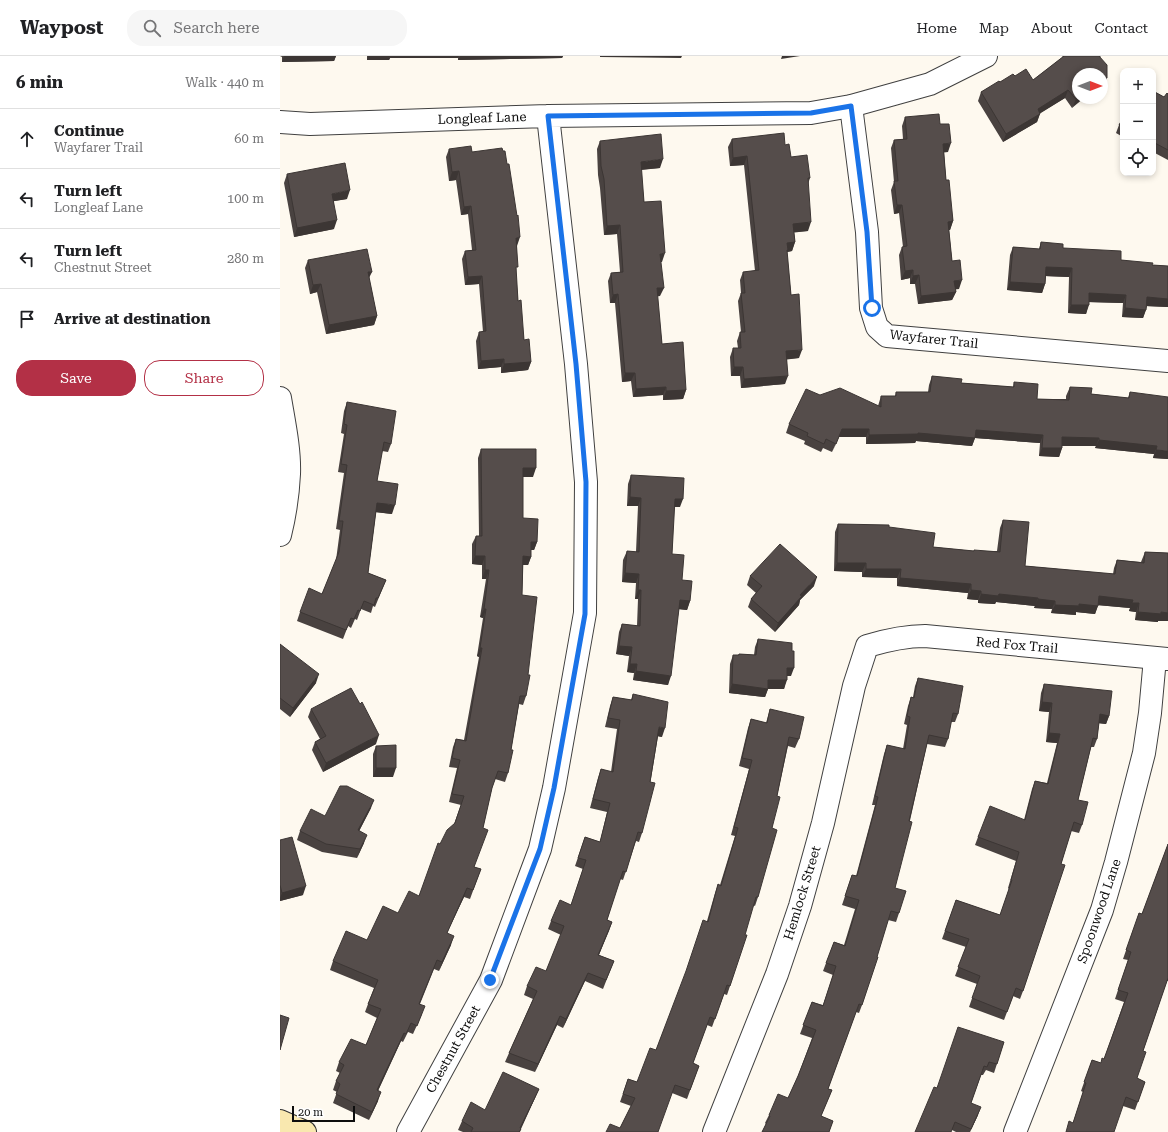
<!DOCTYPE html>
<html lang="en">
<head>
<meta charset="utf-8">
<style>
	body { margin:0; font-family:"Roboto Serif",serif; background:#f6f6f6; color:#202124 }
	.controls { position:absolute; right:12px; top:12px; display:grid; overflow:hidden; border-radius:8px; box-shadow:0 2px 6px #0003 }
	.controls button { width:36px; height:36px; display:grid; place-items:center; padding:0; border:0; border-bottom:1px solid #e0e0e0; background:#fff; color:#202124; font:20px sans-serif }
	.compass { position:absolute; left:792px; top:12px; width:36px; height:36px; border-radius:50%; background:#fff; box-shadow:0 2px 6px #0003; rotate:90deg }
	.scale { position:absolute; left:12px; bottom:10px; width:63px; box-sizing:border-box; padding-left:4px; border:2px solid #0d0d0d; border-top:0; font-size:11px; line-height:14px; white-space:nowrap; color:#0d0d0d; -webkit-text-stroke:3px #fff; paint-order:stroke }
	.stop { position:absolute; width:12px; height:12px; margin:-9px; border:3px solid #1a73e8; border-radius:50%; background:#fff }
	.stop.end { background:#1a73e8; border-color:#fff; box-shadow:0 1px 4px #0008 }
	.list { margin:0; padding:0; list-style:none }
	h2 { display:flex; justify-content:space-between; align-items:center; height:52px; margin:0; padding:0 16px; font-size:17px }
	h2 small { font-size:13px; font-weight:400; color:#757577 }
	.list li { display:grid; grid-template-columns:26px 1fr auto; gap:12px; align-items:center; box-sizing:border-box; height:60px; padding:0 16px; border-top:1px solid #e0e0e0 }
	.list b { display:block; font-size:15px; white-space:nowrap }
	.list p { margin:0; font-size:13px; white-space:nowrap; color:#757577 }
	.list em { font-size:13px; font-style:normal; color:#757577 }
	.actions { display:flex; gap:8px; padding:12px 16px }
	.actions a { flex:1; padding:9px 0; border:1px solid #b33046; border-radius:16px; text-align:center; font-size:14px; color:#b33046 }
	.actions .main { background:#b33046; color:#fff }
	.icon { flex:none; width:22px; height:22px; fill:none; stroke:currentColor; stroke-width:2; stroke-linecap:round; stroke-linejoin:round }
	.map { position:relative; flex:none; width:888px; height:1076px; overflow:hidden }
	header { display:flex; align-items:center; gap:24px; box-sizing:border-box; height:56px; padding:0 20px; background:#fff; border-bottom:1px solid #e0e0e0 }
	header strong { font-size:19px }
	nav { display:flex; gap:22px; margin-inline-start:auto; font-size:14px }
	.search { width:280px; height:36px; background:#f6f6f6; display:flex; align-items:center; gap:10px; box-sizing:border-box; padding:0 14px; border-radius:16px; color:#757577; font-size:15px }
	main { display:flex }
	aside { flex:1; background:#fff }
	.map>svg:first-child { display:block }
</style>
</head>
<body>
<header>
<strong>Waypost</strong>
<div class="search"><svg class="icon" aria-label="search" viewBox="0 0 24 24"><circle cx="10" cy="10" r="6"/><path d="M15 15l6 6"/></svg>Search here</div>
<nav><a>Home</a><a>Map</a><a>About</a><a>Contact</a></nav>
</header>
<main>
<aside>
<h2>6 min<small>Walk · 440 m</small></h2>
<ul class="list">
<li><svg class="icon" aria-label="ahead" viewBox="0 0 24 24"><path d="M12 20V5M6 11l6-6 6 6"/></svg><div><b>Continue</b><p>Wayfarer Trail</p></div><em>60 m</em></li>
<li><svg class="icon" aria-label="left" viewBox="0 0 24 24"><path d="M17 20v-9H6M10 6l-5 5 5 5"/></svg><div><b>Turn left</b><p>Longleaf Lane</p></div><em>100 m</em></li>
<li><svg class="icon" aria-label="left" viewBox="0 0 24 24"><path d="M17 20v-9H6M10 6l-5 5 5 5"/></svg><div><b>Turn left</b><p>Chestnut Street</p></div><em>280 m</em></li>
<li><svg class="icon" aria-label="arrive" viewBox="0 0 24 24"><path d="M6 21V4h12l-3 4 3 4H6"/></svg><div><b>Arrive at destination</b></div></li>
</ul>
<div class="actions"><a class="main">Save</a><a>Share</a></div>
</aside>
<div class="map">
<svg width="888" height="1076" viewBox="0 0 888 1076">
	<rect width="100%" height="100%" fill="#fef9ef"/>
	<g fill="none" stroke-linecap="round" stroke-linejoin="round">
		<g stroke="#404040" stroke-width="24">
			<path id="street" d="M571 50 587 176 591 252 597 271 607 280 888 305
				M0 66 30 68 268 60 531 57 571 50 650 28 706 0
				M0 342C4 366 10 394 9 418 8 439 5 459 0 479
				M128 1076 211 924 260 793 274 732 305 557 306 426 296 308 268 60
				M434 1076 497 918 520 850 543 767 574 630 587 590C607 584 624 580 645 580L888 603
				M735 1076 822 854 836 806 864 697 870 657 875 602"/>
		</g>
		<g stroke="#2f2f2f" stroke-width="24">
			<path id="secondary" d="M0 1065 25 1076"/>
		</g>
		<use href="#street" stroke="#fff" stroke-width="22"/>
		<use href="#secondary" stroke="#f9e8af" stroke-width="22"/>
	</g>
	<path fill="#494240" d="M0 0H56L54 5 2 6V1Z
		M87 0H283L282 2 178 4V2H110L109 4H87Z
		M782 0H821L820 1 827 22 824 31H822V18L798 42 792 52 785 42 760 57 757 66 723 86 698 45 701 36 720 26 735 20 753 24 783 1Z
		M873 35 884 41 888 38V104L873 96Z
		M625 61 660 68 668 96H664L666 124 673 165 670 174H669L672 205 679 233H675L676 236 672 244 638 248 635 228H630V222L621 224 619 199 622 191H623L619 157 614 158 611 134 614 126 611 92 614 84 623 83 622 70Z
		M843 62V81L836 77 839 69Z
		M452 83 505 89 511 101 530 122 528 128V175L514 176 515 186 512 195 507 196V197L511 239 519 302 507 303 505 328 461 332 460 320H451L450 301 453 292H458L457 285 460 276H461L458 245 461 237 460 224 463 216 475 215 464 109 450 110 448 91Z
		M320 85 380 112 361 114 364 146 382 206H381L380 240H377L382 288 406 334 403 343 383 344V339L353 341 351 325 342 326 335 247H330L328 225 331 217 340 216 337 178 324 179 320 132 318 119 317 93Z
		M169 93 192 96 237 190 236 217 238 245 244 284 251 306 248 314 221 317V311L198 313 196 285 199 276H203L199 228 185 229 182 203 185 195 192 194 188 158 181 159 176 124 169 125 166 101Z
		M7 118 67 143 54 145V173L14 181 4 127Z
		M761 186 783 192 841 204 872 209 888 210V251L867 250 863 262 842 261 843 247 809 246 806 258 788 257 789 221 766 220 765 228 762 237 727 234 730 199 733 191 759 193Z
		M28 204 89 222 97 260 94 269 46 278 37 236 30 238 25 212Z
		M652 320 681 327 733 331 734 326 757 343H786V340L790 331 811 338 848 342 850 336 888 403 873 402 874 398 815 392 816 390H782V392L779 401 759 400 760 387 695 382 692 390 636 385 635 387 586 388V381H559L552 396 543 392 541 396 524 388 525 385 506 377 509 368 540 339 598 350 601 340H615L616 336H648L649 329Z
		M67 346 111 388 108 396 102 395 97 425 112 458 96 456 88 517 106 524 95 551 93 550 91 557 81 553 77 564 75 563 71 572 68 570 63 583 17 565 20 556 42 538 56 504 60 474 56 473 64 417 58 416 64 378 61 377 64 355Z
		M201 393 253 421H243V462L257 486 254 494H251V501L248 509H243L242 539 248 619 246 640 243 649 239 648 231 694 228 717 225 726 215 723 212 732 194 811 201 813 190 843 184 841 167 877 171 889 159 915 154 913 140 948 142 958 133 978 128 976 123 986 121 985 98 1035V1045L89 1064 53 1047 57 1036 53 1034 56 1025 60 1017 56 1015 59 1006 86 989 97 962 85 956 94 932 50 914 53 905 87 884 118 857 139 840 160 788 174 768 181 749 169 746 177 712 169 711 173 691 176 683 184 684 199 601 197 600 203 562 200 561 206 523H202V509L192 508V488L196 480H199L198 402Z
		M351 419 400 451H394L392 498 410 545 407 554 399 553 388 629 353 624 354 617 347 616 349 600 336 598 339 576 342 568 357 570 358 543H355L356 527 342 526 343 504 347 495 356 496 358 450H347L348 428Z
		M723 464 745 510 833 518 834 512 837 504 861 506 865 496 888 497V565H878V566L855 564 856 556 849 555 850 552 818 549 815 558 796 556V559L771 557 772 553 754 552 755 550 716 546 715 548 698 547V544L687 543 688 537 617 530V522L582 521V516L554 515 555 476 558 468 609 471 653 491 694 495H717L720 472Z
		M470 520 534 530 520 544 519 549 495 576 468 551 471 543 476 537 467 529Z
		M478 583 511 620H507L504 633H488L485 641 449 637 450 608 453 599H458L459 598 474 599 475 591Z
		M0 588 36 627 10 661 0 653Z
		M638 622 678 658 675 666H671L668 683 665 691 647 688 615 832 619 857 616 866 608 864 582 949 579 957 576 956 548 1033 552 1034 541 1060 553 1065 549 1076H482L486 1068 485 1067 489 1059 508 1042 518 1020 532 982 520 978 532 946 543 949 553 919 543 915 554 886 564 889 575 853 562 849 572 819 576 820 595 749H592L604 698 607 689 623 693 627 669 624 668 628 650 631 641H633L635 630Z
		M764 628 829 660 826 668 819 667 817 683 814 691H811L798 744 802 769 799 777 791 775 743 935 740 943 733 940 724 964 689 951 697 928 675 920 686 891 662 883 676 844 720 859 729 833 728 832 736 805 695 789 698 781 744 764 752 733 755 725 767 727 777 687 766 686 769 656 759 655 761 637Z
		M353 638 382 681 378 680 362 777 359 786 356 785 343 824 340 823 327 864 332 866 319 899 334 905 323 933 305 925 283 972 277 969 255 1016 225 1006 253 943 244 939 247 930 266 915 281 879 268 873 271 865 291 849 303 813 295 810 305 781 320 786 327 756 310 752 318 722 321 713 331 716 337 673 325 671 330 650 333 641 351 644Z
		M31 653 96 688 43 716 32 694 35 686 40 683 28 661Z
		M490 653 519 683 515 692 508 690 497 740 492 772 478 841 475 850 473 849 450 930 447 939 444 938 432 971 427 969 413 1007 419 1010 407 1043 392 1037 340 1072 351 1050 340 1046 348 1023 357 1026 376 994 427 865 435 837 438 828 440 829 455 780 451 779 469 713 459 710 468 672 471 663 486 667Z
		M96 690 113 721H93V698Z
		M91 752 79 775 84 787 77 802 42 796 17 784 20 775 45 760Z
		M0 784 23 839 0 845Z
		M888 788V925H887L863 995 857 1022 865 1026 855 1054 843 1050 793 1067 803 1036 801 1035 812 1004 821 1007 824 1003 844 946 835 943 848 904 843 903 859 857 862 858Z
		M724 986 714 1017 706 1014 703 1019H701L691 1047 698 1059 690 1076H676L672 1074 657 1032Z
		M259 1033 255 1042 241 1073 240 1076H183L178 1074 182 1065 205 1054Z"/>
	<path fill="#3c3634" d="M4 0H56L54 5 2 6Z
		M88 0H179L178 2H110L109 4H87Z
		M180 0H283L282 2 178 4Z
		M320 0H402L401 2 320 1Z
		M502 0H520L501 3Z
		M788 34 785 42 756 60 760 58 757 66 723 86 726 78 758 53Z
		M798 41V42H804L792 52 796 43Z
		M671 87 668 96 660 97 663 88Z
		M467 100 464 109 450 110 453 102Z
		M383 103 380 112 357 114 361 106Z
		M179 115 176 124 169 125 172 116Z
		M70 134 67 143 49 146 52 138Z
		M617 149H622L619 157 614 158Z
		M191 150 188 158 181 159 184 151Z
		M57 164 54 173 14 181 17 172Z
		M673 165 670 174H665L668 166Z
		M531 166 528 175 510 177 513 168Z
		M340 169 337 178 324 179 327 170Z
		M240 181 237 190H232L236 182Z
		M515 186 512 195 507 196 505 202 507 187Z
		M385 197 382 206H377L380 198Z
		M766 211 792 212 789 221 763 220Z
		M633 214 630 222 621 224 625 215Z
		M88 216H92L88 224Z
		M639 219 635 228H630L633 220Z
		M202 220 199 228 185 229 188 221Z
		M682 224 679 233 671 234 674 225Z
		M730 226 765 228 762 237 727 234Z
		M41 228 37 236 30 238 33 229Z
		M377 232H384L380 240 373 241Z
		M676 236 672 244 638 248 641 240Z
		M809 237 846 239 843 247 806 246Z
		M338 238 335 247H330L333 239Z
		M867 241 888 243V251L864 250Z
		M791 249H809L806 258 788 257Z
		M845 252 866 254 863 262 842 261Z
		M97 260 94 269 46 278 49 269Z
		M522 294 519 302 503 304 506 295Z
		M224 303 221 311 198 313 201 305Z
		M251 306 248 314 221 317 224 308Z
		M454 311H463L460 320H451Z
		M345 317H355L351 325 342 326Z
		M508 320 505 328 461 332 464 323Z
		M386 331 383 339 353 341 356 333Z
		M406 334 403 343 383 344 386 335Z
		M562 373H589L586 381H559L552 396 556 388Z
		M696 374 763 379 760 387 695 382 692 390 636 385 635 387 586 388 589 379Z
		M782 381 819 382 816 390H779Z
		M819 384 877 390 874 398 815 392Z
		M762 392H782L779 401 759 400Z
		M876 394 888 395V403L873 402Z
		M243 412H256L253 421H239Z
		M350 441 361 442 358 450H347Z
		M395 443H403L400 451H392Z
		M97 447 115 449 112 458 94 456Z
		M251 486H257L254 494H248Z
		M195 500H205L202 509 192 508Z
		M243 500 251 501 248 509H240Z
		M557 507H586L582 516 554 515Z
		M586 513H621L617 522 582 521Z
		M205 514H209L206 523H202Z
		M345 517 359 518 356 527 342 526Z
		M537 521 534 530 520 544 519 549 495 576 498 567 520 539Z
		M620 522 691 528 688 537 617 530Z
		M358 534H361L358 543H355Z
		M691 534 701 535 698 544 687 543Z
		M701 538H719L758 542 755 550 716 546 715 548 698 547Z
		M819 540 853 544 850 552 816 549Z
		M758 543 775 545 772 553 754 552Z
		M400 544 410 545 407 554 397 553Z
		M852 547H859L856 556 849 555Z
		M799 548 818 550 815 558 796 556V559L771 557 775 549Z
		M204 553H206L203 562 200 561Z
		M858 556 888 557V565H878V566L855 564Z
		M339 590 352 591 349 600 336 598Z
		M200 592H202L199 601 197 600Z
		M350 608H357L354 617 347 616Z
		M507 612H514L511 620H504Z
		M356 615 391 620 388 629 353 624Z
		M39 618 36 627 10 661 13 652Z
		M488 624H507L504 633H486H488L485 641 449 637 452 628Z
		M762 646 772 647 769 656 759 655Z
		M820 658 829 660 826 668 816 667Z
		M379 671 385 672 382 681 376 680Z
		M769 677 780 678 777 687 766 686Z
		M99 679 96 688 43 716 46 707Z
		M96 712H116L113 721H93Z
		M94 744 91 752 75 783 78 774Z
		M87 779 84 787 77 802 80 793Z
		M26 830 23 839 0 845V842L2 837Z
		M187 832 184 841 163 885 167 877Z
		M332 866 329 875 315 908 318 899Z
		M174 880 171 889 159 915 162 906Z
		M308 917 305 925 283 972 286 963Z
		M280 960 277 969 255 1016 258 1008Z
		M124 977 121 985 94 1043 97 1034Z
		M259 1033 255 1042 239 1076 240 1072Z
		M101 1036 98 1045 89 1064 92 1056Z
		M701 1051 698 1059 690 1076 691 1073Z"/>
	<path fill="#554d4b" stroke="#3c3634" d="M784 0H819L827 9V22L822 21V18H798V41L796 43 788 34 758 53 760 58 726 78 701 36 719 25 720 26 733 18 735 20 746 13 753 24Z
		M873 35 884 41 887 37 888 38V94L873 86Z
		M659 58 660 68H669L671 87 663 88 666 124H669L673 165 668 166 672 205 680 204 682 224 674 225 676 236 641 240 639 219 633 220V214L625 215 622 191 627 190 622 149H617L614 125H618L614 84 627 83 625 61Z
		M843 62V71L839 69Z
		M504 77 505 89 509 88 511 101 527 99 530 122H528L531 166 513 168 515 186 507 187 508 194H507L511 239 519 238 522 294 506 295 508 320 464 323 463 311H454L453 292H461L460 276H465L461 237H465L463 216 479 214 467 100 453 102 452 83Z
		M381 78 383 103 361 106 364 146 381 145 385 197 380 198 384 232H377L382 288 403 286 406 334 386 335V331L356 333 355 317H345L338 238 333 239 331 217 343 216 340 169 327 170 324 123 321 110 320 85Z
		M191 90 192 96 222 92 223 95H225L227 108H229L237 160 238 159 240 181 236 182 238 211H236L238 245 241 244 244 284 249 283 251 306 224 308V303L201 305 199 276 206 275 202 220 188 221 185 195 196 194 191 150 184 151 179 115 172 116 169 93Z
		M65 107 70 134 52 138 57 164 17 172 7 118Z
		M761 186 783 188V192L841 195V204L873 207 872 209 888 210V243L867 241 866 254 845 252 846 239 809 237V249H791L792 212 766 211 765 228 730 226 733 191 760 193Z
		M87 193 92 216H88L97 260 49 269 41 228 33 229 28 204Z
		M652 320 682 323 681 327 734 331V326L758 328 757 343 789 344 790 331 812 332 811 338 849 342 850 336 888 341V395L876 394 877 390 819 384V382L782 381V392H762L763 379 696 374 695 382 638 377V378L589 379V373H562L556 388 546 383 544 388 527 380 528 377 509 368 526 333 540 339 560 332 601 351V340H616V336H650Z
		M67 346 116 355 111 388 104 386 97 425 118 428 115 449 97 447 88 517 106 524 98 542H96L94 549 84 545 80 555 78 554 74 563 71 562 66 574 20 556 29 532 42 538 59 496 63 465H59L67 409 61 408 67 369 64 368Z
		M201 393H256V412H243V462L258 463 257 486H251V501L243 500 242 539 257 541 248 619H250L246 640H240L231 694H233L228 717 218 715 212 732 203 772 208 774 194 811 201 813 193 834 187 832 167 877 174 880 162 906 157 904 139 948 145 950 137 970 131 967 126 978 124 977 97 1034 101 1036 92 1056 56 1038 60 1028 56 1025 64 1009 59 1006 71 983 86 989 101 953 88 948 98 924 53 905 66 875 87 884 103 850 118 857 129 835 139 840 158 787 160 788 167 774 175 767 184 740 172 738 180 704 172 702 176 683 186 685 202 592H200L206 553H204L209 514H205V500H195L196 480H202Z
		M351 419 404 422 403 443H395L392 498 404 499 402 524 412 525 410 545 400 544 391 620 356 615 357 608H350L352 591 339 590 342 568 360 570 361 534H358L359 518 345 517 347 495 359 496 361 442 350 441Z
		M723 464 749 466 745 510 835 518 837 504 864 507 865 496 888 497V557L881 556V558L858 556 859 547H852L853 544 819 540 818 550 799 548V550L775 549V545L758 543V542L719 538 718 540 701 538V535L691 534V528L620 522 621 513H586V507H557L558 468 609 469V471L655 477 653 491 694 495V494L720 496Z
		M500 488 537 521 520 539 522 540 498 567 471 543 482 530 470 520Z
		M478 583 512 587V595H514V612H507V624H488V633L452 628 453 599H459V598L476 599Z
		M0 588 39 618 13 652 0 642Z
		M638 622 683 630 678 658 673 657 668 683 649 679 629 765 632 766 615 832 626 835 619 857 611 855 597 901H598L582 949 579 948 548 1033 552 1034 541 1060 553 1065 549 1076H482L490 1060 489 1059 498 1038 508 1042 518 1020 536 974 523 969 532 946 543 950 556 910 546 907 554 886 565 890 579 844 565 840 572 819 577 820 598 741 595 740 607 689 625 693 630 661 627 660 631 641 634 642Z
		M764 628 832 635 829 660 820 658 817 683 813 682 798 744 808 746 802 769 794 766 781 808 785 809 743 935 736 932 727 956 692 942 700 920 678 911 689 883 665 875 676 844 720 859 732 824H731L739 796 698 781 710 750 745 764 755 725 768 728 780 678 769 677 772 647 762 646Z
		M71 632 80 648 82 646 99 679 46 707 35 686 46 680 31 653Z
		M353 638 388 646 385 672 379 671 370 726 375 727 362 777 358 776 346 816 343 815 327 864 332 866 318 899 334 905 326 924 308 917 286 963 280 960 258 1008 229 997 257 935 247 930 256 911 266 915 284 870 271 865 280 844 291 849 306 804 298 802 305 781 320 786 330 747 313 743 321 713 333 716 340 664 328 662 333 641 352 644Z
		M490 653 524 661 519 683 509 681 497 740 500 741 492 772 497 774 478 841H476L465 879H467L450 930 447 929 435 963 430 961 413 1007 419 1010 410 1034 395 1029 378 1076H326L330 1068 340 1072 355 1042 343 1038 348 1023 357 1026 370 992 376 994 406 915 423 864 428 866 438 828 441 830 458 772 454 771 472 704 462 702 471 663 487 667Z
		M116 689V712H96V690Z
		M60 730H67L94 744 78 774 87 779 80 793 46 788 20 775 31 753 45 760Z
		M12 781 26 830 2 837 0 829V784Z
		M888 788V922L863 995 866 996 857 1022 865 1026 858 1046 846 1041 834 1076H786L789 1065 793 1067 806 1027 804 1026 812 1004 821 1007 822 1002 824 1003 848 937 838 934 851 896 846 894 859 857 862 858Z
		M0 959 9 962 0 994Z
		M678 971 724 986 717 1008 709 1006 707 1011 704 1010 691 1047 701 1051 691 1073 675 1066 671 1076H635L654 1031 657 1032Z
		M223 1016 259 1033 240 1072 241 1073 239 1076H191L193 1072 182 1065 191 1046 205 1054Z"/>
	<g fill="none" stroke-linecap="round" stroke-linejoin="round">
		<path stroke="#1a73e8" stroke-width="5" d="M210 924 260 793 274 732 305 558 306 426 296 308 268 60 531 57 571 50 587 176 592 252"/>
	</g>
	<g text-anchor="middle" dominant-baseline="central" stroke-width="4" stroke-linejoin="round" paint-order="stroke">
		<g font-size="13" fill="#0d0d0d" stroke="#fff">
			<text transform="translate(202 62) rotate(-2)">Longleaf Lane</text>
			<text transform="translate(654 283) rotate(6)">Wayfarer Trail</text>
			<text transform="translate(737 589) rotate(5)">Red Fox Trail</text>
			<text transform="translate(522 837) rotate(-73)">Hemlock Street</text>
			<text transform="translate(819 855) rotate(-71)">Spoonwood Lane</text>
			<text transform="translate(173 993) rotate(-61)">Chestnut Street</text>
		</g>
	</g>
</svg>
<div class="controls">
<button>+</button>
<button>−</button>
<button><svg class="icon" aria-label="locate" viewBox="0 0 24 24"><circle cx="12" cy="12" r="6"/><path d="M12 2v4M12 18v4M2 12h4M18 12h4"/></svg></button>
</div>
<svg class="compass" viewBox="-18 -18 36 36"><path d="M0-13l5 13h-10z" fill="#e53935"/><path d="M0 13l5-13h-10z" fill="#757577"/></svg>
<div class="scale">20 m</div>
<div class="stop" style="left:592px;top:252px"></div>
<div class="stop end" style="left:210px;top:924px"></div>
</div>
</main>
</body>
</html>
